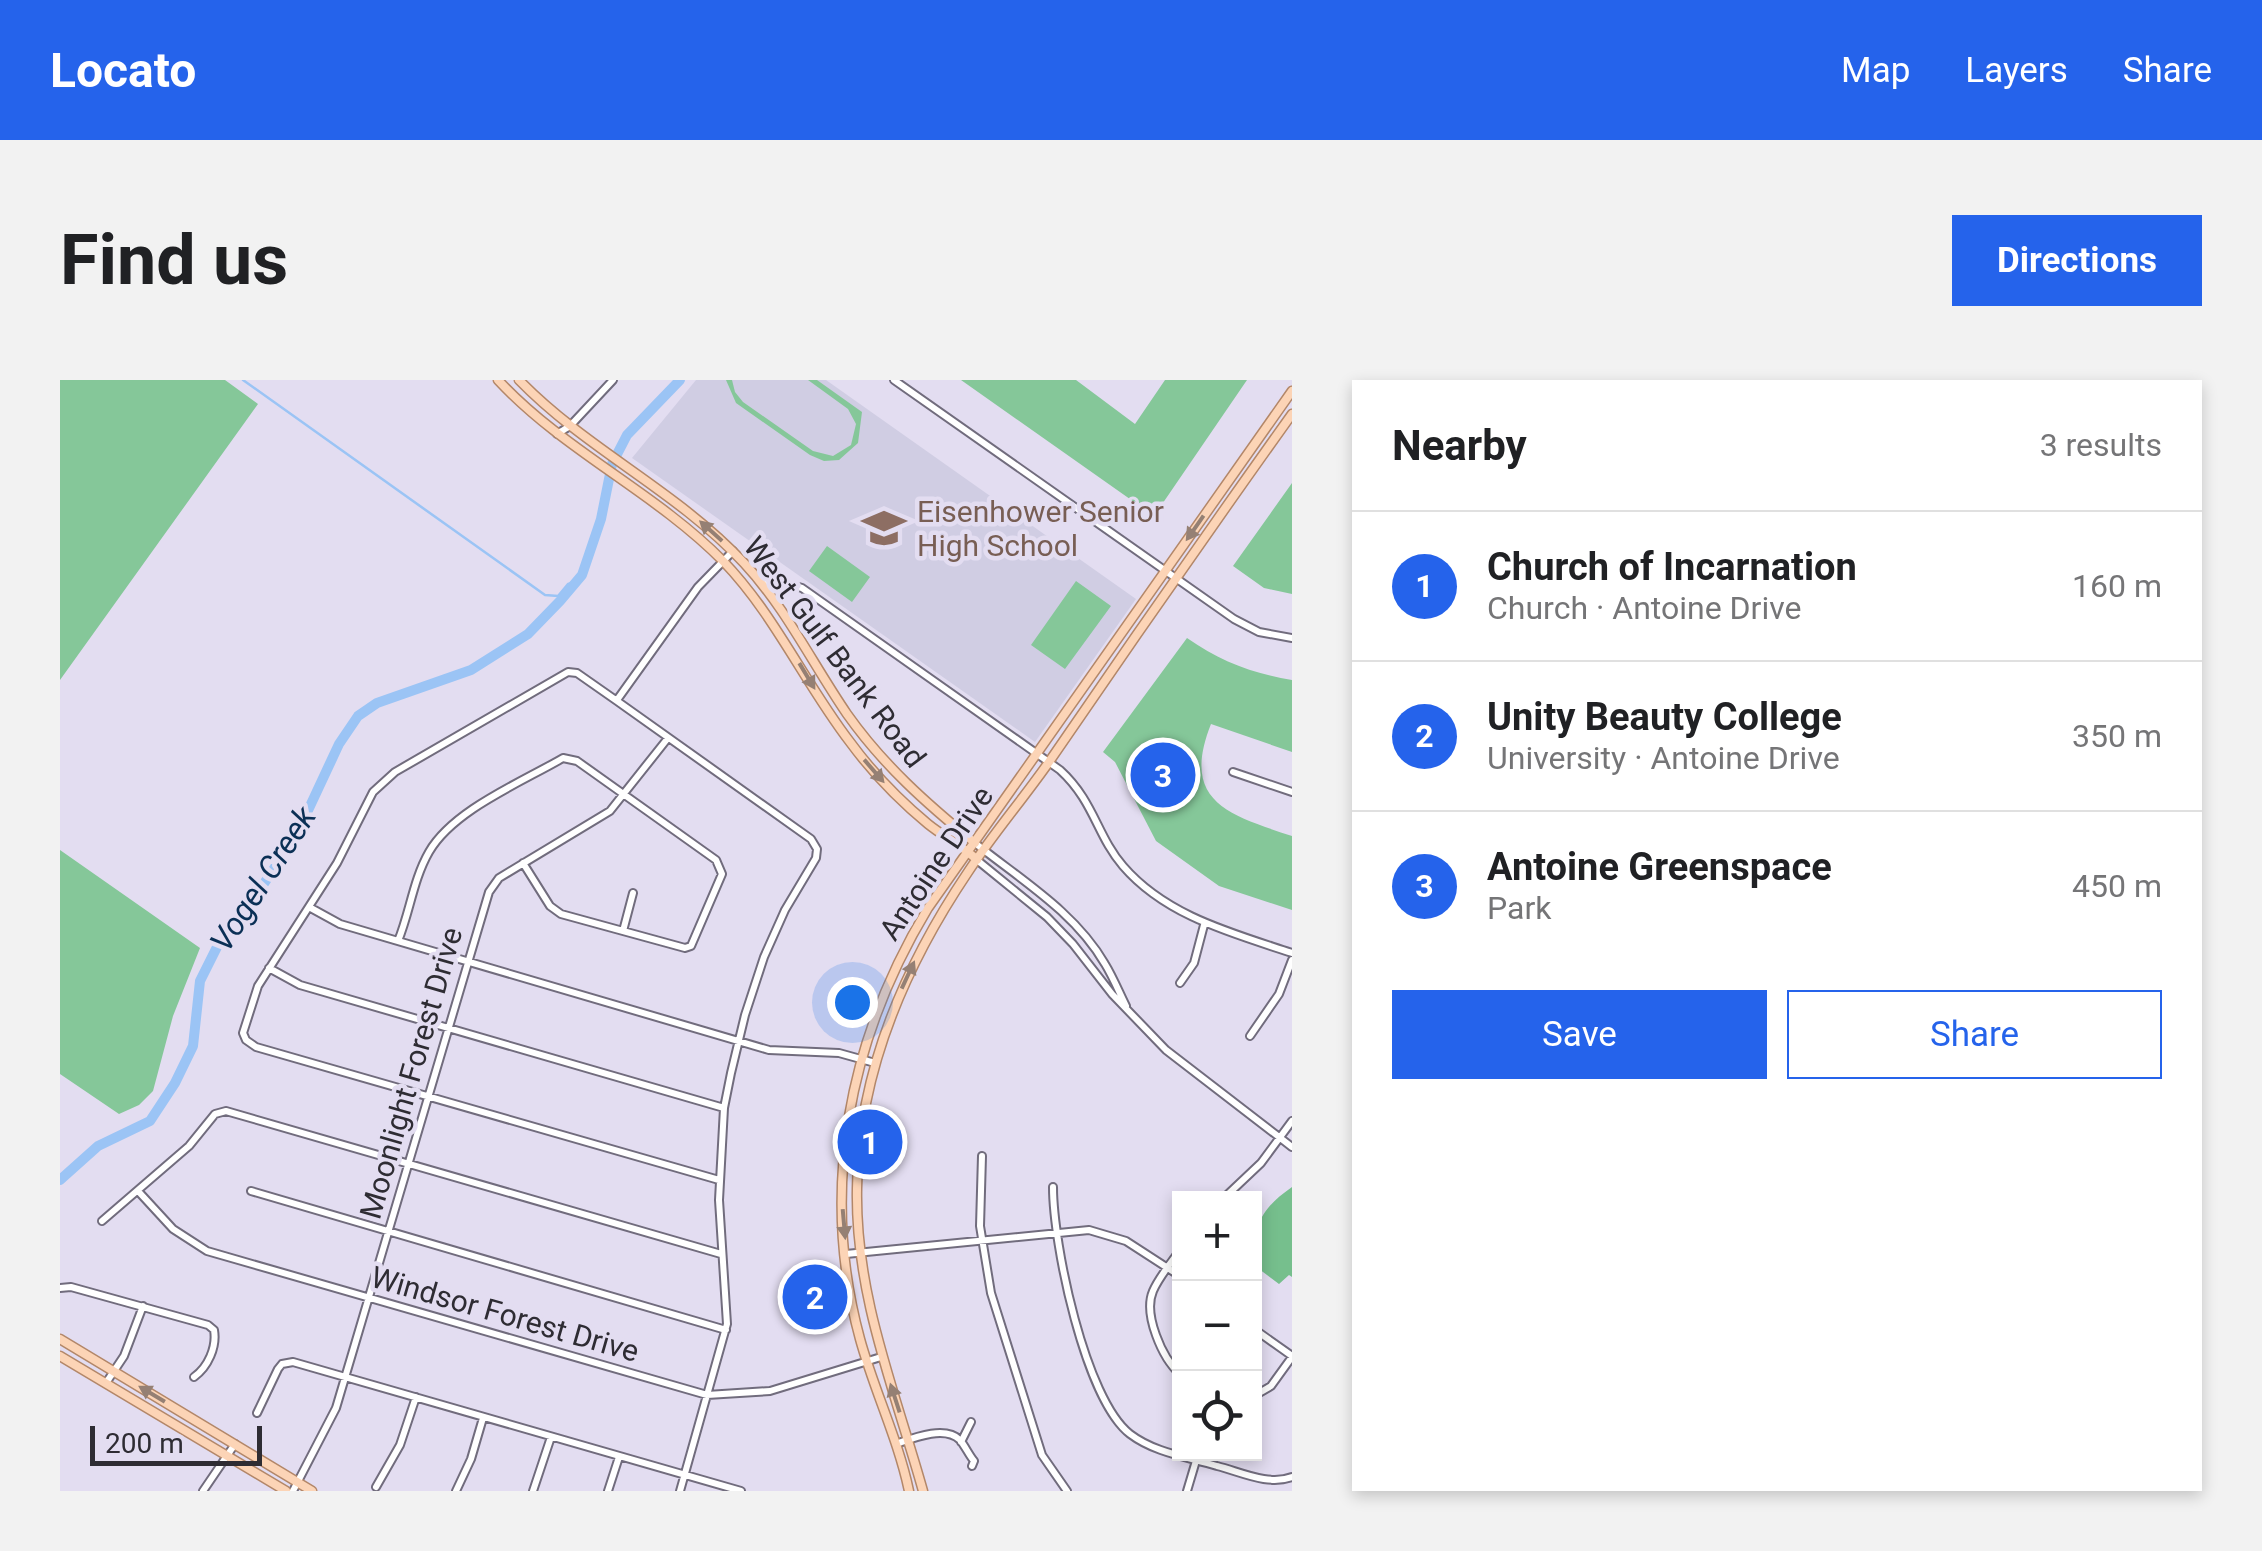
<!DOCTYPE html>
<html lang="en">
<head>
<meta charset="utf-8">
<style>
	body { margin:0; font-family:Roboto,sans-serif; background:#f2f2f2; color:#202124 }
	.controls { position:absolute; right:30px; bottom:30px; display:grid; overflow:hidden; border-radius:0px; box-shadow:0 5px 15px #0003 }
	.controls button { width:90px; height:90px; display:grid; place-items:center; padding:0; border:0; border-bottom:2px solid #e0e0e0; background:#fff; color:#202124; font:50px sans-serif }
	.scale { position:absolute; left:30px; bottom:25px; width:172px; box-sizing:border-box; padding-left:10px; border:5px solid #2e2c33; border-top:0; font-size:28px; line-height:35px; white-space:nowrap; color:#2e2c33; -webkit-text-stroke:8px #e3ddf1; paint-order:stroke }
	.you { position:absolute; left:792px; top:622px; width:35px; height:35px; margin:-25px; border:8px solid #fff; border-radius:50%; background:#1a73e8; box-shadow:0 0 0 15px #1a73e833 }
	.badge { display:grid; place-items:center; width:65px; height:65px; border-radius:50%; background:#2563eb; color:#fff; font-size:32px; font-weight:700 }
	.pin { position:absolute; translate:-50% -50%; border:5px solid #fff; box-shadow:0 2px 10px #0006 }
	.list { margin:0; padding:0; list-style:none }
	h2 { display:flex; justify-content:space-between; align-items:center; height:130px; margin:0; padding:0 40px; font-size:42px }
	h2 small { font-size:32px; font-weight:400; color:#757577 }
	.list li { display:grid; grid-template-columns:65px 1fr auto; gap:30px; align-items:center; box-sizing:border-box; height:150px; padding:0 40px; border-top:2px solid #e0e0e0 }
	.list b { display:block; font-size:38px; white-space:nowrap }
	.list p { margin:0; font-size:32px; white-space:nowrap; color:#757577 }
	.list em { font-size:32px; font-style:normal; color:#757577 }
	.actions { display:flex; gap:20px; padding:30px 40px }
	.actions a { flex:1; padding:22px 0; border:2px solid #2563eb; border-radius:0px; text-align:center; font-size:35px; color:#2563eb }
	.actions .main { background:#2563eb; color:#fff }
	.icon { flex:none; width:55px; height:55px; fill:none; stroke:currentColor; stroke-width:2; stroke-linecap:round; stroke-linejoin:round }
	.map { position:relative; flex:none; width:1232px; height:1111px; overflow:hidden; border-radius:0px }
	header { display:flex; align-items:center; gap:60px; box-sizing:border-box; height:140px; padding:0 50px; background:#2563eb; color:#fff }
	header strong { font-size:48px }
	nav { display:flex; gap:55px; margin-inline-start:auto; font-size:35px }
	.intro { display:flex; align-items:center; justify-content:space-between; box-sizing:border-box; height:240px; padding:0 60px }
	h1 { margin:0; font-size:70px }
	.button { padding:25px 45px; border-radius:0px; background:#2563eb; color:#fff; font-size:35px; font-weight:700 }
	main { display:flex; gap:60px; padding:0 60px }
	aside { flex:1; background:#fff; border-radius:0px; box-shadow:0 5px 15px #0003 }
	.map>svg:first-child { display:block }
</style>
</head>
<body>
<header>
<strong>Locato</strong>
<nav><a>Map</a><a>Layers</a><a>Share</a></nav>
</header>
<div class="intro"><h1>Find us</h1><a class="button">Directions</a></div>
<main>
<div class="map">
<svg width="1232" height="1111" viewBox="0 0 1232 1111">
	<rect width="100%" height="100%" fill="#e3ddf1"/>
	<path fill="#d0cde3" d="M636 0H766L1076 219 975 362 572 78Z"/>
	<path fill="#85c799" d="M0 0H165L198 24 0 300Z
		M666 0H672L675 12 683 22 753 71 773 76 791 65 796 44 788 29 748 0H757L802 32 798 63 779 80 764 81 750 75 676 23Z
		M901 0H1016L1075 44 1105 0H1187L1094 136Z
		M1232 103V214L1204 208 1173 186Z
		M767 166 810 197 792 222 749 191Z
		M1016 201 1051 226 1005 289 971 265Z
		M1127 258C1160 281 1191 293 1232 300V372L1151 344C1120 422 1169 435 1232 456V530L1159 506 1096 461 1055 382 1043 372Z
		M0 470 140 568 113 636 93 711 79 725 59 734 0 694Z"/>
	<path fill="#76bf8d" d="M1232 807V897L1229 895 1219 904 1195 886C1194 846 1198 831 1232 807Z"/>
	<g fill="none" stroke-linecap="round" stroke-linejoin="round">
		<path stroke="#9bc4f5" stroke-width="2.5" d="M183 0 485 215 498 216 508 204 516 202
			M35 767 38 766"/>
		<path stroke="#9bc4f5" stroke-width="10" d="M0 800 38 766 90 741 115 703 133 666 140 601 166 549 197 514 237 454 279 364 298 336 317 323 411 290 468 254 500 221 522 195 541 139 552 84 567 55 620 0"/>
		<g stroke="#716c7d" stroke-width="10">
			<path id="minor" d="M834 0 1174 239 1199 252 1232 258
				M497 54 510 46 553 0
				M702 204 711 199 742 208 1000 390C1034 421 1037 456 1063 486 1106 536 1172 553 1232 573
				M557 320 638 207 673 171
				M1173 392 1232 412
				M915 463C961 500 1015 532 1045 584 1053 597 1059 612 1066 626
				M917 480 987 537 1013 564 1052 614 1106 670 1232 767
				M249 527 280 544 709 670 779 673 815 683
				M563 551 573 513
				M338 561C350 532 353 500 369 472 393 430 462 402 503 378L517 381 656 480 662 494 631 566 625 568 501 534 490 526 463 483
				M209 588 240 605 664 728
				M1120 603 1134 583 1144 545
				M1190 656 1219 614 1232 580
				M922 776 920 846 931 913 982 1075 1007 1111
				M993 807C993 864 1025 1019 1070 1054 1095 1073 1128 1077 1157 1086 1181 1092 1208 1106 1232 1097
				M78 811 113 849 147 871 647 1015 710 1011 821 977
				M191 811 666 950
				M1164 818 1201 783 1232 741
				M42 841 129 766 155 734 166 731 661 874
				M1120 870C1111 883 1099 897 1093 911 1083 934 1102 978 1120 994
				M786 874 1029 850 1066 861 1120 896
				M0 908 11 907 148 945 154 950C157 967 148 987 134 997
				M1194 949 1232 976
				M46 1003 64 976 83 926
				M1194 1016 1211 1006 1232 977
				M197 1033 218 989 222 984 233 982 681 1111
				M901 1062 911 1042
				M836 1064C853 1058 885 1045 900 1060 905 1066 909 1075 914 1081L912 1086
				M316 1107 340 1065 356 1017
				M143 1111 175 1064
				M233 1111 276 1028 429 512 439 498 550 431 608 358
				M396 1111 411 1079 423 1038
				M473 1111 491 1057
				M548 1111 559 1077
				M620 1111 667 944 659 820 664 728 671 693 685 635 704 577 725 530 756 478 757 469 751 459 557 321 517 293 508 292 335 392 313 412 277 483 198 606 183 653 186 660 196 667 659 800
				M1127 1111 1138 1074"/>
		</g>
		<g stroke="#b38769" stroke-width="11">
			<path id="major" d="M438 0C504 71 595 112 663 181 715 235 744 302 790 362 812 392 839 420 868 444 884 457 903 466 917 480
				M459 0C527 70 617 111 684 183 726 228 752 283 787 334 823 385 867 424 915 463
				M0 959 252 1111
				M0 976 226 1111
				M849 1111C838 1059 814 1010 800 959 759 809 789 659 868 528L1232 11
				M863 1111C835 1011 795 915 797 809 798 693 844 587 908 492 933 454 963 419 989 382 1069 265 1150 149 1232 34"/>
		</g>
		<use href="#minor" stroke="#fff" stroke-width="6"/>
		<use href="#major" stroke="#fcd4b6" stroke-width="8"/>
	</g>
	<defs><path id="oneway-solid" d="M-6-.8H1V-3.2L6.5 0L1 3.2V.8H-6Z" transform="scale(2.5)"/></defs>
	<g fill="#958074">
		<use href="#oneway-solid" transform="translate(1135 148) rotate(125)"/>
		<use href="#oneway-solid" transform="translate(651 151) rotate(-138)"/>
		<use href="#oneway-solid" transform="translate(747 296) rotate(59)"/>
		<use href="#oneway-solid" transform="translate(814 391) rotate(49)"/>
		<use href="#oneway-solid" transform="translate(848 595) rotate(-65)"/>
		<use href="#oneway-solid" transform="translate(784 844) rotate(85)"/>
		<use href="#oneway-solid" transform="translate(92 1014) rotate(-149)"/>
		<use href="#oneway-solid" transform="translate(835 1018) rotate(-108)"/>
	</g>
	<defs>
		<g id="school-bare" transform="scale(3.45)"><path d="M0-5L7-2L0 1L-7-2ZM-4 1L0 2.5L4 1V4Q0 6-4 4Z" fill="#8d6e63" stroke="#e3ddf1" stroke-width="2.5" paint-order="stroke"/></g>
	</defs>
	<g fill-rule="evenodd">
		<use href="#school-bare" x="824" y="148"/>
	</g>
	<g text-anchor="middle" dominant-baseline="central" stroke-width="9" stroke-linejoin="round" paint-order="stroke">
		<g font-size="30" fill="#785e54" stroke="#e3ddf1" text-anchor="start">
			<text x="857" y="131">Eisenhower Senior<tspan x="857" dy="34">High School</tspan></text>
		</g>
		<g font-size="30" fill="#2e2c33" stroke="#e3ddf1">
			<text transform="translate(775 272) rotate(53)">West Gulf Bank Road</text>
			<text transform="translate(876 483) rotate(-56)">Antoine Drive</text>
			<text transform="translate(351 693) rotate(-74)">Moonlight Forest Drive</text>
			<text transform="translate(445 934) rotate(16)">Windsor Forest Drive</text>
		</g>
		<g font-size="32" font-style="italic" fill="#0a2f55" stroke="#e3ddf1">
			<text transform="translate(203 499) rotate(-57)">Vogel Creek</text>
		</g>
	</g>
</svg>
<div class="controls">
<button>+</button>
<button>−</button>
<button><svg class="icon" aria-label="locate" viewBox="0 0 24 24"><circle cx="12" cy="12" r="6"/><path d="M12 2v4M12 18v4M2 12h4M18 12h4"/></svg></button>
</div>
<div class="scale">200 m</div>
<div class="you"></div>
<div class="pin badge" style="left:810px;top:762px">1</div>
<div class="pin badge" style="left:755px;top:917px">2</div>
<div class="pin badge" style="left:1103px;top:395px">3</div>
</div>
<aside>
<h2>Nearby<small>3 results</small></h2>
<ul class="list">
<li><span class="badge">1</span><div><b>Church of Incarnation</b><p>Church · Antoine Drive</p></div><em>160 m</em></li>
<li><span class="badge">2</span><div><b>Unity Beauty College</b><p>University · Antoine Drive</p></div><em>350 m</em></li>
<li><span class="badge">3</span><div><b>Antoine Greenspace</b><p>Park</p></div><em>450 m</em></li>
</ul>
<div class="actions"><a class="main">Save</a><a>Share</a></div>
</aside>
</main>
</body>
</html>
